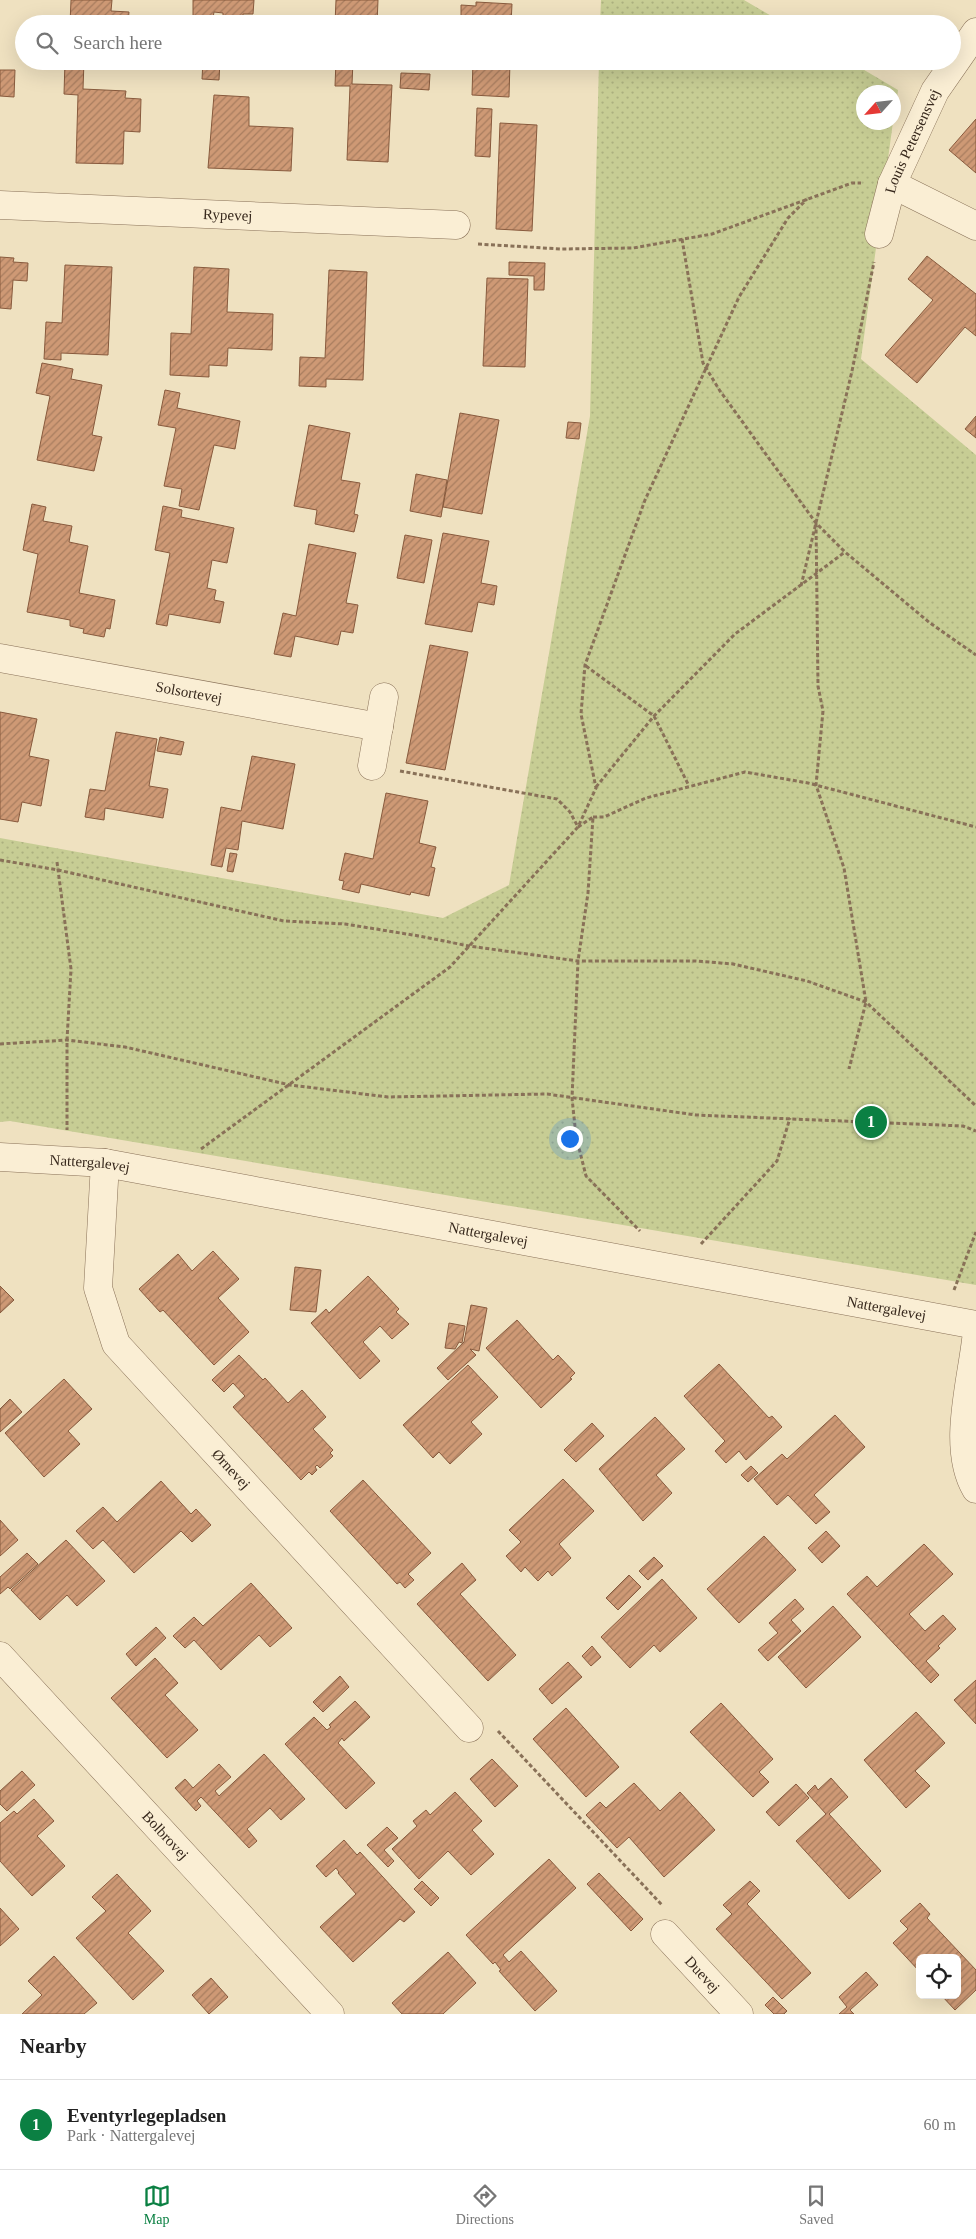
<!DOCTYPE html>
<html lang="en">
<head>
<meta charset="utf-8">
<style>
	body { margin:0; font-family:"Times New Roman",serif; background:#f2f2f2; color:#222 }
	.controls { position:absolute; right:15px; bottom:15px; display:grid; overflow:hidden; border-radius:8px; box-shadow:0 5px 20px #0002 }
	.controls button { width:45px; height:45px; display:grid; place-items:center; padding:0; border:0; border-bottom:1px solid #e0e0e0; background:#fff; color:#222; font:25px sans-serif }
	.compass { position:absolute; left:856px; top:85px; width:45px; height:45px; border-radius:50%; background:#fff; box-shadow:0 5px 20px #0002; rotate:243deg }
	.you { position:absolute; left:569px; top:1138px; width:18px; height:18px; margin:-12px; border:4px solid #fff; border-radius:50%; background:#1a73e8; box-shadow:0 0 0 8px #1a73e833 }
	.badge { display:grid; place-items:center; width:32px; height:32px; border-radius:50%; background:#0b8043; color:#fff; font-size:16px; font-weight:700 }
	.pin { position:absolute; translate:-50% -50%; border:2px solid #fff; box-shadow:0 1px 5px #0006 }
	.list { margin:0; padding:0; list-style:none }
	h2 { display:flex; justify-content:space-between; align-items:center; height:65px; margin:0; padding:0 20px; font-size:21px }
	h2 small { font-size:16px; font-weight:400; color:#767676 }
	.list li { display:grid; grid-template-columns:32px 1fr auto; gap:15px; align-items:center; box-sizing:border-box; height:90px; padding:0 20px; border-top:1px solid #e0e0e0 }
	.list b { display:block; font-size:19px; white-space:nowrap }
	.list p { margin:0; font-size:16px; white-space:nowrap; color:#767676 }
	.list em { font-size:16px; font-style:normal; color:#767676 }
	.icon { flex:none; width:28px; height:28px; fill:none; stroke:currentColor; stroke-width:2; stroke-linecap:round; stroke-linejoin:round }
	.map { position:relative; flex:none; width:976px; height:2014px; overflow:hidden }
	.search { position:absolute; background:#fff; box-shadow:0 5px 20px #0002; left:15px; right:15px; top:15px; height:55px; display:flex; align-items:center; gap:12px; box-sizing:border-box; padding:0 18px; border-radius:28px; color:#767676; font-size:19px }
	.sheet { height:155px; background:#fff }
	nav { display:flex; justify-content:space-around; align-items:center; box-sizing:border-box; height:70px; border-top:1px solid #e0e0e0; background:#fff; font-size:14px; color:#767676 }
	nav a { display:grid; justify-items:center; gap:2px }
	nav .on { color:#0b8043 }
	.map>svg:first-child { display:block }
</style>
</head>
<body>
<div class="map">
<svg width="976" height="2014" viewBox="0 0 976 2014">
	<defs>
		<pattern id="park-dots" width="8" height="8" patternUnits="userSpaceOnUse" patternTransform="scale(1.25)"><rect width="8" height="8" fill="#c7cd94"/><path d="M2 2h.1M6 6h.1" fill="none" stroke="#acb07f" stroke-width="1.8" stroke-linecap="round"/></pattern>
		<pattern id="building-hatch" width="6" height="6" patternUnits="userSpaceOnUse" patternTransform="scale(1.25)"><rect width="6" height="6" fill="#ce9975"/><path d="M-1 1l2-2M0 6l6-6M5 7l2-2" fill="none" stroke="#a87d5f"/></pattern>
	</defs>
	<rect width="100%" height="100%" fill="#efe1c0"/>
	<path fill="url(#park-dots)" d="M601 0H744L785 24H600Z
		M599 61H849L898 90 894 122V92H864V122H893L861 359 976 455V1285L10 1121 0 1122V838L443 918 509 885 590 416Z"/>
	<path fill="url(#building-hatch)" stroke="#885a3d" d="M71 0H112L111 11 129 12 128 24H70Z
		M193 0H254L253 14H243V22L249 24H217L223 23V13L214 12 213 18 193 17Z
		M336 0H378L377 24H335Z
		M476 2 512 4 511 24H461V5L476 6Z
		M65 61H84L83 89 126 91 125 98 141 99 140 132 124 131 123 164 76 163 78 95 64 94Z
		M203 61H220L219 80 202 79Z
		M336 61H353L352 84 392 85 388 162 347 160 350 86H335Z
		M473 61H510L509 97 472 95Z
		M0 70H15L14 97 0 96Z
		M401 73 430 74 429 90 400 88Z
		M214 95 249 97V126L293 128 291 171 208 168Z
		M477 108 492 109 490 157 475 156Z
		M976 119V173L949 150Z
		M500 123 537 125 532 231 496 229Z
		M927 256 976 294V336L965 327 917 383 885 355 933 300 908 279Z
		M0 257 14 258 13 262 28 263 27 281 13 280 11 309 0 308Z
		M509 262 545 263 544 290H534V276L509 275Z
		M65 265 112 267 108 355 61 353V360L44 359 46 322 62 323Z
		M194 267 229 269 227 312 273 314 272 350 228 348 227 366 209 365V377L170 375 171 333 191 334Z
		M329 270 367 272 363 380 326 379V387L299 386 300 357 325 358Z
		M487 278 528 279 525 367 483 366Z
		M42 363 73 369 71 379 102 385 92 435 102 437 94 471 37 460 50 396 36 393Z
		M165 390 180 393 177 408 240 421 235 449 214 445 199 510 179 506 182 489 164 486 176 428 158 425Z
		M460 413 499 420 482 514 443 507Z
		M976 416V438L965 429Z
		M568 422 581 423 579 439 566 438Z
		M309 425 350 433 341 480 360 483 354 514 358 515 354 532 315 524 317 510 294 506Z
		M416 474 447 480 441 517 410 511Z
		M32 504 46 507 43 521 72 526 69 542 88 546 79 593 115 600 110 629 106 628 104 637 83 633 84 629 70 626V620L27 612 38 554 23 550Z
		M163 506 182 510 181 517 234 528 227 563 212 560 207 588 216 590 214 600 224 602 220 623 169 614 167 626 156 624 170 553 155 550Z
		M443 533 489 541 481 583 497 586 494 605 478 602 472 632 425 624Z
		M405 535 432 540 424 583 397 578Z
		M309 544 356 553 346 603 358 605 353 633 341 631 338 645 295 636 291 657 274 654 283 613 296 616Z
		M430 645 468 652 445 770 406 763Z
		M0 712 37 719 29 756 49 760 41 806 22 802 18 822 0 819Z
		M116 732 157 739 149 786 168 789 163 818 105 808 104 820 85 817 90 789 105 791Z
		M160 737 184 742 181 755 157 751Z
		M252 756 295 764 283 829 242 821 238 850 226 848 222 867 211 865 221 807 241 811Z
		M386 793 428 801 419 843 436 847 431 867 435 868 429 896 411 892 410 895 361 884 359 893 342 889 344 881 339 880 345 853 373 859Z
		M230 853 237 854 233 872 227 871Z
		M213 1251 239 1279 218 1298 249 1332 214 1365 163 1310 160 1312 139 1289 178 1254 192 1271Z
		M295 1267 321 1270 316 1312 290 1310Z
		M368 1276 399 1309 396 1312 409 1324 392 1339 380 1326 363 1342 380 1361 360 1379 311 1323 326 1309 329 1313Z
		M0 1286 14 1300 0 1313Z
		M471 1305 487 1308 479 1351 470 1349 476 1355 448 1380 437 1368 464 1342Z
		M517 1320 553 1360 558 1355 575 1373 570 1378 572 1379 541 1408 486 1348Z
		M449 1323 465 1326 462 1343 459 1342 455 1349 445 1348Z
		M239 1355 263 1380 265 1378 288 1403 302 1390 326 1417 313 1429 333 1450 330 1453 333 1456 320 1468 317 1465 315 1467 317 1470 312 1475 309 1472 301 1480 233 1407 245 1396 233 1383 224 1392 212 1380Z
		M719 1364 769 1418 772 1416 782 1427 746 1460 739 1451 726 1463 715 1451 725 1441 684 1396Z
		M468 1365 498 1397 471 1422 482 1434 450 1464 439 1452 433 1458 403 1425Z
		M64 1379 92 1409 68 1431 80 1444 44 1477 5 1433Z
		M10 1399 22 1412 0 1432V1409Z
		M835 1415 865 1447 814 1495 830 1512 816 1524 788 1495 777 1505 754 1479 782 1454 787 1459Z
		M655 1417 685 1449 656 1475 672 1493 643 1521 599 1469Z
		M592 1423 604 1436 576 1462 564 1450Z
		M751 1466 758 1473 748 1482 741 1475Z
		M563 1479 594 1511 559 1544 571 1558 552 1576 548 1571 538 1581 525 1567 521 1572 506 1556 521 1542 509 1530Z
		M363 1480 431 1553 408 1574 414 1580 405 1588 400 1582 397 1584 330 1511Z
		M161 1481 191 1514 196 1509 211 1525 192 1542 181 1531 134 1573 103 1540 93 1549 76 1531 103 1507 117 1522Z
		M0 1520 18 1540 0 1556Z
		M826 1531 840 1546 822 1563 808 1548Z
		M764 1536 796 1570 739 1623 707 1589Z
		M66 1540 105 1581 77 1606 67 1595 40 1620 11 1590Z
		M924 1544 953 1574 909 1614 925 1631 943 1615 956 1629 938 1646 940 1648 926 1661 939 1675 931 1683 847 1594 867 1576 877 1587Z
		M27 1553 38 1564 10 1589 8 1587 0 1594V1577Z
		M654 1557 663 1566 648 1580 639 1571Z
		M462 1563 476 1580 460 1594 516 1655 488 1681 417 1604Z
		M629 1575 641 1587 618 1610 606 1598Z
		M662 1579 697 1618 660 1652 654 1645 630 1668 601 1637Z
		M251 1583 292 1628 270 1647 259 1635 221 1670 194 1640 185 1648 173 1636 194 1617 203 1626Z
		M795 1599 804 1609 791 1620 801 1631 768 1661 758 1650 778 1633 769 1623Z
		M833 1606 861 1637 806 1688 778 1657Z
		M156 1627 166 1638 136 1666 126 1654Z
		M592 1646 601 1657 591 1666 582 1656Z
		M155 1658 178 1683 165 1695 198 1730 167 1758 111 1698Z
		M568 1662 582 1677 552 1704 539 1689Z
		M340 1676 349 1687 323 1712 313 1702Z
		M976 1680V1724L954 1700Z
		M355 1701 370 1717 344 1741 342 1738 338 1743 375 1783 346 1809 285 1744 314 1717 327 1730 331 1727 329 1725Z
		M721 1703 773 1759 759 1772 769 1782 753 1797 690 1732Z
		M566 1708 619 1767 586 1797 533 1739Z
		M916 1712 945 1743 915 1771 930 1786 906 1808 864 1760Z
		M264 1754 305 1799 281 1820 270 1808 247 1829 257 1841 249 1848 201 1797 197 1801 201 1806 196 1811 175 1788 185 1779 193 1788 219 1764 231 1777 215 1791 219 1796Z
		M492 1759 518 1786 495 1807 470 1779Z
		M22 1771 35 1785 7 1811 0 1804V1791Z
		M831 1778 848 1797 829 1814 881 1871 849 1899 796 1841 826 1814 807 1793 815 1785 818 1790Z
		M634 1783 660 1811 680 1792 715 1830 664 1877 629 1837 617 1848 586 1815 600 1802 606 1808Z
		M796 1784 809 1798 779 1826 766 1812Z
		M455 1792 482 1821 472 1830 494 1854 471 1875 448 1851 419 1879 392 1849 417 1826 413 1821 426 1810 430 1815Z
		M34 1799 54 1821 37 1836 65 1866 32 1896 0 1861V1823L14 1811 17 1814Z
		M387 1827 398 1838 384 1850 394 1861 388 1867 367 1845Z
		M344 1840 357 1855 360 1852 415 1912 404 1922 400 1919 353 1962 320 1927 356 1894 338 1873 339 1872 336 1868 326 1877 316 1866Z
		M549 1859 576 1888 503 1955 509 1962 521 1951 557 1991 535 2011 499 1971 501 1970 495 1962 493 1964 466 1935Z
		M599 1873 643 1919 631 1931 587 1884Z
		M117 1874 151 1911 128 1933 164 1971 133 2000 76 1938 106 1911 92 1897Z
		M422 1881 439 1898 431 1906 414 1889Z
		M750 1881 760 1891 747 1904 811 1973 782 1999 716 1929 732 1914 723 1905Z
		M920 1903 930 1914 927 1918 976 1970V1990L955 2010 941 1995H957V1958H920V1972L893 1943 908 1929 900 1921Z
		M0 1908 19 1929 0 1946Z
		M448 1952 476 1983 443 2014H402L392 2003Z
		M54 1956 97 2003 84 2014H22L42 1995 28 1981Z
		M866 1972 878 1985 850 2010 854 2014H839L847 2007 839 1997Z
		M211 1978 228 1997 209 2014 192 1995Z
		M773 1997 787 2011 784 2014H774L765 2005Z"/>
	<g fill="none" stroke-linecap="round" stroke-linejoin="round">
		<g stroke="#897158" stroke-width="29">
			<g id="minor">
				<path d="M892 184 976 226"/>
				<path id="s1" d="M0 205 456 225"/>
				<path id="s2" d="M879 234 892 184 935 91 976 32"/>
				<path id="s3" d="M0 658 379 727"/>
				<path d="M372 766 384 697"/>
				<path id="s4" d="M105 1163 98 1288 116 1344 469 1728"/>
				<path d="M976 1340C971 1384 952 1449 976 1489"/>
				<path id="s5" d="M665 1934 739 2014"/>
			</g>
		</g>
		<g stroke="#897158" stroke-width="29">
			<g id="tertiary">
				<path id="s6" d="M0 1157 105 1163 976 1325"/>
				<path id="s7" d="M0 1656 330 2014"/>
			</g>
		</g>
		<path stroke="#897158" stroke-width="3" stroke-dasharray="4 2.5" stroke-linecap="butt" d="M682 239 703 363 720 391 816 523 845 552 930 623 976 655
			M478 244 561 249 633 248 712 234 852 183H861
			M816 523 818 686 823 711 816 785 844 868 866 1002 849 1069
			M801 586 852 371 874 262
			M586 666 654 716 689 786
			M400 771 557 799 570 812 578 827 593 817 588 893 578 961 572 1098 576 1136 586 1176 640 1231
			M596 787 654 716 735 634 845 552
			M593 817H604L646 798 745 772 808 783 976 827
			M0 860 58 870 284 921 345 924 419 936 469 946 578 961H696L733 964 807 981 866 1002 976 1106
			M57 862 71 969 67 1040V1130
			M0 1044 67 1040 125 1047 290 1085 388 1097 547 1094 696 1115 963 1126 976 1131
			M201 1149 450 967 578 827 596 788 581 714 585 665 645 500 739 297 788 218 807 199
			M701 1244 777 1161 790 1118
			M954 1290 976 1232
			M498 1731 662 1905"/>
		<use href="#minor" stroke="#faeed4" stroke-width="28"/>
		<use href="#tertiary" stroke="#faeed4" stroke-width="28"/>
	</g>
	<g text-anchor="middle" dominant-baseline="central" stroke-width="4" stroke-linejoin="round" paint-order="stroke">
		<g font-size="15" fill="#38291d" stroke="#f6ebd0">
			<text stroke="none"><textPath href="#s2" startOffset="99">Louis Petersensvej</textPath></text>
			<text stroke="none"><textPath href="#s1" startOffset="228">Rypevej</textPath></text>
			<text stroke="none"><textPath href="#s3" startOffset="192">Solsortevej</textPath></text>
			<text stroke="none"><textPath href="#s6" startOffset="90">Nattergalevej</textPath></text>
			<text stroke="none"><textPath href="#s6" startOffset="495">Nattergalevej</textPath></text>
			<text stroke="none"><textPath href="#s6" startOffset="900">Nattergalevej</textPath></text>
			<text stroke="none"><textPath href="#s4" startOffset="354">Ørnevej</textPath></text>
			<text stroke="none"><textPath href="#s7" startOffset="244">Bolbrovej</textPath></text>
			<text stroke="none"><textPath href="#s5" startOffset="55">Duevej</textPath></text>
		</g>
	</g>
</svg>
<div class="controls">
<button><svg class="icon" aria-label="locate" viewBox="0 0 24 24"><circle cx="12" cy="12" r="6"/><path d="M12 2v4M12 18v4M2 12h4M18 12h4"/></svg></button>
</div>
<svg class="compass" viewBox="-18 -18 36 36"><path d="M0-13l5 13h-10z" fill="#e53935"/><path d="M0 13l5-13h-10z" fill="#767676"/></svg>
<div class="you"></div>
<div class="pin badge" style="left:871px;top:1122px">1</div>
<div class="search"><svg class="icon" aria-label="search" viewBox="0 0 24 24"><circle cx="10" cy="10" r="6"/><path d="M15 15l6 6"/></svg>Search here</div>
</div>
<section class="sheet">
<h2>Nearby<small></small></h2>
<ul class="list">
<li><span class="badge">1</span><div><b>Eventyrlegepladsen</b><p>Park · Nattergalevej</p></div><em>60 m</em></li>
</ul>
</section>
<nav>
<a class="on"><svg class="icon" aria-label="map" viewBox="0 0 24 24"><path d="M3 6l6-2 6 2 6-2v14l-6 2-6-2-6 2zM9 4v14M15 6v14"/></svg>Map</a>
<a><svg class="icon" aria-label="directions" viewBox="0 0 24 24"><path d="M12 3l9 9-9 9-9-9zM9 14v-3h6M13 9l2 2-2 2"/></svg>Directions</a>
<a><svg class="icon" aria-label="saved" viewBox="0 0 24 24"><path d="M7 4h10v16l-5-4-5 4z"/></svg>Saved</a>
</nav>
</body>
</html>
